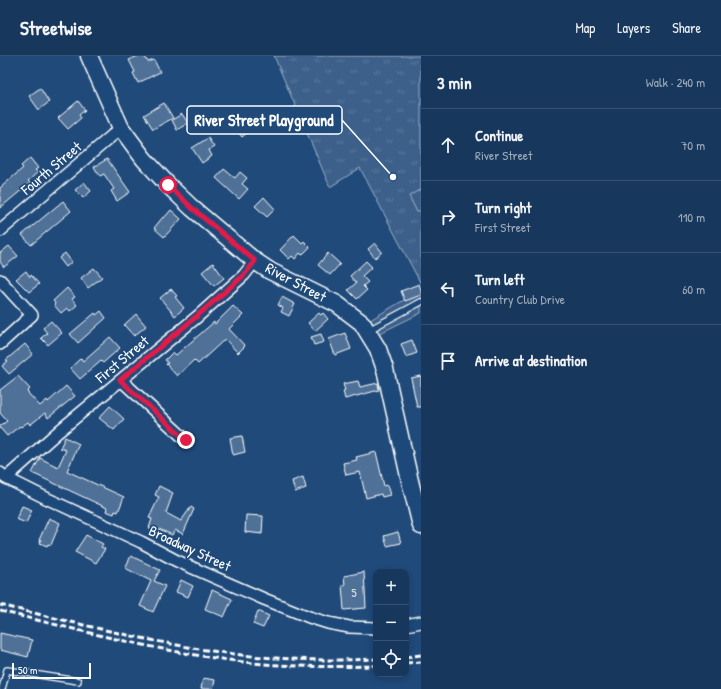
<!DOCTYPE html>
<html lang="en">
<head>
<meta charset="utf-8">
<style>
	body { margin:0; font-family:"Patrick Hand",sans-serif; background:#244365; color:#f1f3f6 }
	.controls { position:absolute; right:12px; bottom:12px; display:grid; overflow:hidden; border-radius:8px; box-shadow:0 2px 6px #0003 }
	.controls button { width:36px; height:36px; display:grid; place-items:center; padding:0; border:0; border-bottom:1px solid #365272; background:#17385c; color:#f1f3f6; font:20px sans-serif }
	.scale { position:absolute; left:12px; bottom:10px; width:79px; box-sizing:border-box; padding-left:4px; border:2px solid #fff; border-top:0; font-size:11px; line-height:14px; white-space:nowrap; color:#fff; -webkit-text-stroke:3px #1f4a7a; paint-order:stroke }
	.stop { position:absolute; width:12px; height:12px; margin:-9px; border:3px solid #e11d48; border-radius:50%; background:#fff }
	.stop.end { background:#e11d48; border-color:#fff; box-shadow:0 1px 4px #0008 }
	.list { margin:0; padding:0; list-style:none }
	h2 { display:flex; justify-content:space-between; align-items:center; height:52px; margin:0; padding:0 16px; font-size:17px }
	h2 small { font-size:13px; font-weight:400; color:#9eacbb }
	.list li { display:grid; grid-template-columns:26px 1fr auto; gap:12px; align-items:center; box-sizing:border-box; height:72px; padding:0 16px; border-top:1px solid #365272 }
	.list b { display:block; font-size:15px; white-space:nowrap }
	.list p { margin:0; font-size:13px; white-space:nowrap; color:#9eacbb }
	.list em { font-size:13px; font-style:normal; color:#9eacbb }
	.icon { flex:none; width:22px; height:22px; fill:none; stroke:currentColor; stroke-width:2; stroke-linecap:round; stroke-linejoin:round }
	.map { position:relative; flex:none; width:421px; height:633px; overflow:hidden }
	header { display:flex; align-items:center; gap:24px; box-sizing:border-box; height:56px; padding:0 20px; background:#17385c; border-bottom:1px solid #365272 }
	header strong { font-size:19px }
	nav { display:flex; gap:22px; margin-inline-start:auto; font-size:14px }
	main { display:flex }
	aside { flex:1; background:#17385c }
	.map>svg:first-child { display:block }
</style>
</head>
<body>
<header>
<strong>Streetwise</strong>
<nav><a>Map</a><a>Layers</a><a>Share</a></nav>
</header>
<main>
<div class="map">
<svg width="421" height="633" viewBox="0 0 421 633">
	<defs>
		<pattern id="park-tufts" width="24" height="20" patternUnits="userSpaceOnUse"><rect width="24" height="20" fill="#3c618b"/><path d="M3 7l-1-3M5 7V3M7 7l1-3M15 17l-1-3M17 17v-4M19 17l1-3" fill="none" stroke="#59799c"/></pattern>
	</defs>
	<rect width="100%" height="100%" fill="#1f4a7a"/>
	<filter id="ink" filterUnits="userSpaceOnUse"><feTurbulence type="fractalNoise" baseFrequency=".025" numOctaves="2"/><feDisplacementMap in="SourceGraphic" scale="8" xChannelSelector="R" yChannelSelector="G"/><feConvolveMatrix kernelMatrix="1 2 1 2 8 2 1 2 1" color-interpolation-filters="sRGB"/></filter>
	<g filter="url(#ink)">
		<path fill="url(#park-tufts)" stroke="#9eb0c5" d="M274 0H421V228L360 112 330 131Z
			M421 234V257L380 277 370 264Z"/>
		<path fill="#3c618b" stroke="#9eb0c5" d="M421 133V154L417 156 409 140Z"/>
		<path fill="#507197" stroke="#fff" d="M138 0H144L148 6 154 4 160 16 138 27 133 17 135 16 129 4Z
			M40 32 49 46 39 54 29 40Z
			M78 45 85 54 79 59 81 62 68 73 58 62Z
			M164 47 173 62 153 73 144 59Z
			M182 58 188 67 177 74 172 64Z
			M243 58 254 71 242 81 231 67Z
			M208 82 214 91 209 94 212 100 202 107 192 92Z
			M30 102 38 112 35 114 38 116 28 125 30 127 0 152V132L23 112 21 110Z
			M107 103 130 136 117 145 111 135 114 133 104 118 100 120 94 111Z
			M224 113 235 122 240 116 247 122 242 128 248 133 239 143 216 122Z
			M84 126 91 135 83 142 75 134Z
			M264 141 275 153 267 161 255 150Z
			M63 145 71 155 31 189 22 179Z
			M171 154 181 163 164 181 154 172 163 161 164 162Z
			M294 179 302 187 304 185 310 191 302 199 300 197 295 203 292 200 289 203 280 194Z
			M375 187 382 196 375 202 368 193Z
			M9 190 18 200 4 211 0 206V197Z
			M65 197 72 206 66 211 59 202Z
			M328 197 340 208 330 219 318 209Z
			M366 205 372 211 362 220 368 226 363 230 367 234 357 243 348 234 356 227 350 220Z
			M213 207 224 222 214 230 202 216Z
			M94 212 102 221 88 232 81 222Z
			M26 215 30 221 31 219 39 228 29 236 16 223Z
			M419 228 421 234V239L405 245 401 235Z
			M67 232 75 241 72 243 77 249 70 255 67 252 61 257 54 249 55 247 53 245Z
			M171 233 177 240 175 241 184 252 175 260 160 242Z
			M282 241 295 248 289 260 281 256 283 252 278 249Z
			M233 250 243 259 229 273 245 290 238 297 225 283 198 308 194 304 177 320 166 308 168 307 165 304 173 296 176 299 214 266 215 268Z
			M101 255 106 262 78 287 70 278 95 257 96 259Z
			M319 257 321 259 323 257 328 263 315 275 308 267Z
			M136 258 146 270 134 280 124 269Z
			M51 265 62 277 48 289 41 282 47 277 43 272Z
			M345 277 351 293 335 299 329 283Z
			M321 278 324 286 314 289 311 281Z
			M110 281 120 292 103 307 101 305 80 323 70 312 81 302 83 305Z
			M412 284 417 297 406 301 401 288Z
			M25 288 33 298 9 318 2 310 8 305 6 304Z
			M18 320 30 333 27 336 40 350 47 344 48 346 66 330 75 340 48 362 45 357 30 369 28 366 21 371 20 370 7 380 0 372V370L7 365 0 357V334Z
			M421 320V351H417L411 322Z
			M358 325 360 331 378 327 379 334 345 343 343 335 345 334 343 328Z
			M110 350 124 363 114 374 99 362Z
			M242 380 245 396 233 399 230 382Z
			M65 381 79 388 67 415 124 441 118 456 115 455 114 458 106 455 107 452 32 417 40 402 58 411 66 394 60 392Z
			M376 396 384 430 387 429 390 439 382 441 381 438 366 442 360 416 346 419 343 407 357 404 356 401Z
			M303 421 306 432 295 436 292 425Z
			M159 430 173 437 166 457 181 465 191 451 194 453 183 478 175 474 172 479 159 473 158 476 149 472 152 463 149 462 159 441 155 439Z
			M22 450 32 454 26 467 16 463Z
			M246 459 263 460 262 478 245 476Z
			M49 462 60 467 51 489 48 488 47 490 40 487 41 484H39Z
			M398 476 401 487 387 490 384 480Z
			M86 479 103 488 101 491 105 493 96 507 75 496Z
			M131 500 160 514 154 525 165 530 153 556 140 550 151 525 125 512Z
			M364 516 366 552 344 554 342 529H345L344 520Z
			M181 524 193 530 188 541 176 536Z
			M212 534 232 543 224 561 205 553Z
			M258 555 269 560 263 572 253 568Z
			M0 577 32 584 28 601 0 594Z
			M203 622 215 624 213 633H201Z"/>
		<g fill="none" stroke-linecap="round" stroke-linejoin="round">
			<g stroke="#fff" stroke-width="8">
				<path id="lane" d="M367 275 421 246
					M2 633 7 614 78 625"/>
			</g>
			<g stroke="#fff" stroke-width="14">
				<path id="street" d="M0 175 121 72
					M0 224 32 259 0 288
					M121 324 186 384
					M0 417 6 422 48 443 141 486 177 505 264 543 309 561 328 567 349 571 376 572
					M6 422 59 375 197 261 244 219 255 205
					M406 569 421 566"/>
			</g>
			<g stroke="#fff" stroke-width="19">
				<path id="secondary" d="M89 0 121 72 144 103 168 129 192 152 255 205 270 215 337 248 362 267 378 293 385 313 410 425 421 470"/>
			</g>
			<use href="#lane" stroke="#1f4a7a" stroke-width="5.5"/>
			<use href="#street" stroke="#1f4a7a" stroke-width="11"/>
			<use href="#secondary" stroke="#1f4a7a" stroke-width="16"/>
			<path stroke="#fff" stroke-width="3" stroke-dasharray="6 3" stroke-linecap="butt" d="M0 549C77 567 155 588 234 598 281 604 328 605 376 603
				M0 555C87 576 175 600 264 608 301 611 339 611 376 610
				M406 601 421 599
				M406 607 421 606"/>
		</g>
	</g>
	<g fill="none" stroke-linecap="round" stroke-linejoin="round" filter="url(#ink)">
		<path stroke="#e11d48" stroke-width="5" d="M168 129 192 152 255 205 244 219 197 260 120 324 186 384"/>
	</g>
	<g text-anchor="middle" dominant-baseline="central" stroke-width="3.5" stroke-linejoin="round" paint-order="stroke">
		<g font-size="13" fill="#d3dce5">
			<text x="354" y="536">5</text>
		</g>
		<g font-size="15" fill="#fff" stroke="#1f4a7a">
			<text transform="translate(51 112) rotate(-40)">Fourth Street</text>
			<text transform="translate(296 226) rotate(28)">River Street</text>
			<text transform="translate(122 303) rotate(-40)">First Street</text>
			<text transform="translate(190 492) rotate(25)">Broadway Street</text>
		</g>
	</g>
	<path fill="none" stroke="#fff" stroke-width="1.5" d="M393 121L342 64"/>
	<circle fill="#fff" stroke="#1f4a7a" stroke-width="1.5" cx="393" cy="121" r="4"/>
	<rect fill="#1f4a7a" stroke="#fff" stroke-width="1.5" x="187" y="50" width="155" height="28" rx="4"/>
	<g font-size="16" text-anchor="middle" font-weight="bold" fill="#fff">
		<text x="264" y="70">River Street Playground</text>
	</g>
</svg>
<div class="controls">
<button>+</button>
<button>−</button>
<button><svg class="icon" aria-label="locate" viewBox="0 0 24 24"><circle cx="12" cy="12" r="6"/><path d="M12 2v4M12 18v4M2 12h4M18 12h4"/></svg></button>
</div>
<div class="scale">50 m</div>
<div class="stop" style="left:168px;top:129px"></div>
<div class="stop end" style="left:186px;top:384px"></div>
</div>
<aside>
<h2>3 min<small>Walk · 240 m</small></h2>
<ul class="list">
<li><svg class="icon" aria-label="ahead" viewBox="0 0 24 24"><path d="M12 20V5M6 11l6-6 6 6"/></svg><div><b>Continue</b><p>River Street</p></div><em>70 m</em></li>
<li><svg class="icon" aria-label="right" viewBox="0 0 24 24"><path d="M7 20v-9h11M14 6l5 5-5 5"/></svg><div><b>Turn right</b><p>First Street</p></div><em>110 m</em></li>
<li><svg class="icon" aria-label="left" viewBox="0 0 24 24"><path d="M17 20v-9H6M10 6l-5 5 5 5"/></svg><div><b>Turn left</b><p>Country Club Drive</p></div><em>60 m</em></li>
<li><svg class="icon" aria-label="arrive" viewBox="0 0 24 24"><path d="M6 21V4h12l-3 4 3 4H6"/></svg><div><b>Arrive at destination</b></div></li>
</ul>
</aside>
</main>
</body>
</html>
